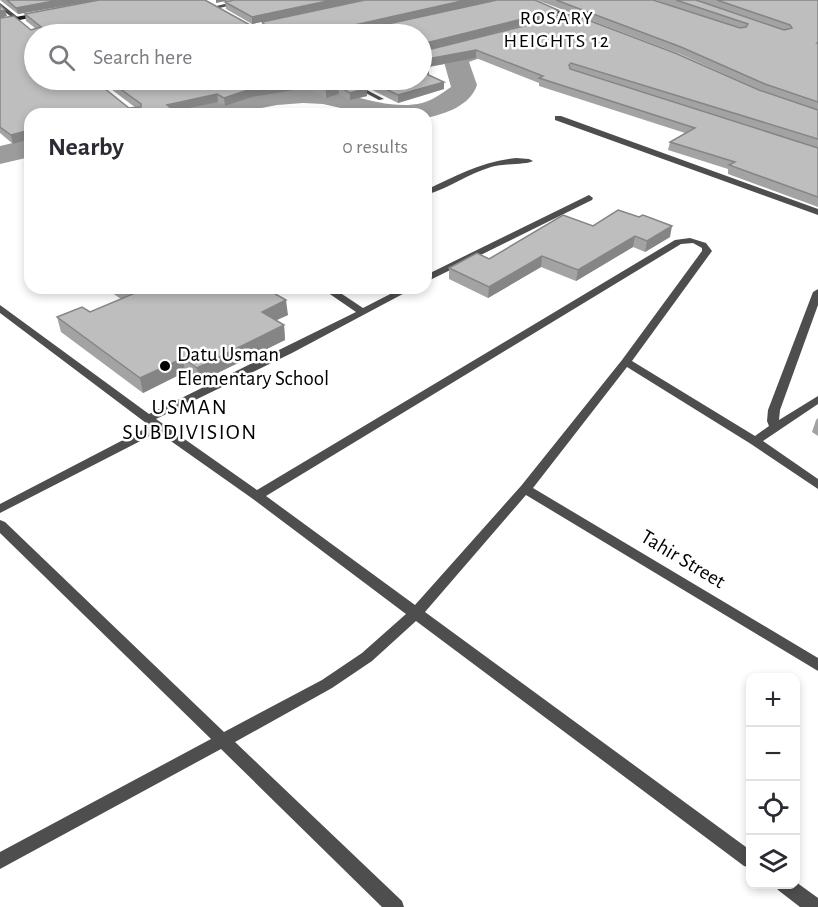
<!DOCTYPE html>
<html lang="en">
<head>
<meta charset="utf-8">
<style>
	body { margin:0; font-family:"Alegreya Sans",sans-serif; background:#f2f2f3; color:#2b2b33 }
	.controls { position:absolute; right:18px; bottom:18px; display:grid; overflow:hidden; border-radius:12px; box-shadow:0 3px 9px #0003 }
	.controls button { width:54px; height:54px; display:grid; place-items:center; padding:0; border:0; border-bottom:2px solid #e1e1e2; background:#fff; color:#2b2b33; font:30px sans-serif }
	.list { margin:0; padding:0; list-style:none }
	h2 { display:flex; justify-content:space-between; align-items:center; height:78px; margin:0; padding:0 24px; font-size:26px }
	h2 small { font-size:20px; font-weight:400; color:#7c7c81 }
	.icon { flex:none; width:33px; height:33px; fill:none; stroke:currentColor; stroke-width:2; stroke-linecap:round; stroke-linejoin:round }
	.map { position:relative; flex:none; width:818px; height:907px; overflow:hidden }
	.search { position:absolute; background:#fff; box-shadow:0 3px 9px #0003; left:24px; top:24px; width:408px; height:66px; display:flex; align-items:center; gap:15px; box-sizing:border-box; padding:0 21px; border-radius:33px; color:#7c7c81; font-size:22px }
	.panel { position:absolute; background:#fff; box-shadow:0 3px 9px #0003; left:24px; top:108px; width:408px; height:186px; border-radius:18px }
	.map>svg:first-child { display:block }
</style>
</head>
<body>
<div class="map">
<svg width="818" height="907" viewBox="0 0 818 907">
	<rect width="100%" height="100%" fill="#fff"/>
	<g fill="none" stroke-linecap="round" stroke-linejoin="round">
		<path fill="#9c9c9c" fill-rule="evenodd" d="M513 42 521 44 525 49 521 54 482 57 469 62 477 85C470 106 445 114 426 118V114H367L323 104 303 103 277 105 232 114H186L189 108C226 99 265 87 303 87 342 88 384 112 422 103 433 100 441 94 451 87L444 62C459 40 489 43 513 42Z
			M30 139V157L0 164V146Z"/>
		<path fill="#4e4e4e" fill-rule="evenodd" d="M242 0H254L215 9 212 7Z
			M523 0H531L586 21 581 22Z
			M341 80H348L384 99 379 100Z
			M555 116H561L818 209V215L555 120Z
			M516 158 529 159 533 161C527 165 503 163 491 167 468 174 449 188 426 195V190C455 176 483 161 516 158Z
			M589 195 593 198 592 200 426 282V275Z
			M690 238 706 243 712 251 632 361 755 436 769 426 767 421 768 410 813 292 818 289V305L780 410 779 420 818 396V404L763 441 818 479V489L751 444 627 367 533 488 818 658V671L526 495 425 612 750 850V868L744 866 416 621 372 661 332 688 235 742 402 901 404 907H382L221 749 0 869V852L211 739 0 533V520L5 522 224 732 322 680 362 653 406 614 253 499 158 432 0 513V504L150 426 0 313V305L149 414 356 312 321 288H333L363 308 402 288H414L292 353 156 419 257 490 675 240ZM693 243 702 248V251L622 360 521 486 415 605 266 496 681 244Z
			M796 882 818 898V907H800L778 890 775 884H796Z"/>
		<path fill="#4e4e4e" fill-rule="evenodd" d="M0 3 19 18V20H15L0 8Z"/>
		<path fill="#1b1b1b" fill-rule="evenodd" d="M42 12 44 15 0 24V20Z"/>
	</g>
	<path fill="#a3a3a3" d="M0 0H98L18 14Z
		M364 0 252 24 226 9 225 2Z
		M537 0H653L683 10 655 0H818V207L728 174V169L668 150 670 142 685 133 539 86V83L476 58 429 67V75L444 82V89L398 103 352 80H422V34H34L129 108H136L99 80H350L367 88V96L350 100 339 94 326 98 307 88 252 97 225 106 218 102 171 112 172 114H30L13 144 0 133V18L31 30 35 28 26 21 25 14 211 4 250 25 262 29V22L558 10V16L461 41 760 90 680 54Z
		M593 226 670 237 645 252 633 247 576 281 541 267 488 298 449 279V268L489 259Z
		M105 288H265L288 315 276 320 284 325 285 340 199 382 185 372 143 393 61 332 57 317 90 312 121 299Z
		M818 418V436L812 432 816 420Z"/>
	<path fill="#858585" d="M59 0H98L18 14 16 8Z
		M216 0H230L216 3Z
		M332 0H364L252 24V17Z
		M466 0H496L356 32 354 27 355 25Z
		M5 10 7 16 0 18V11Z
		M558 10V16L422 52V44Z
		M476 50V58L422 68V60Z
		M429 67V75L422 76V69Z
		M306 80 307 88 252 97 225 106 224 98 251 89Z
		M444 82V89L398 103V95Z
		M338 86 339 94 326 98V90Z
		M367 88V96L350 100V93Z
		M217 94 218 102 171 112 172 114H143L167 105Z
		M139 109 140 114H116Z
		M30 130V139L13 144 11 135Z
		M672 226 670 237 645 252 647 241Z
		M635 236 633 247 576 281 578 270Z
		M542 256 541 267 488 298 489 287Z
		M286 300 288 315 264 326 262 312Z
		M284 325 285 340 199 382 197 368Z
		M183 358 185 372 143 393 140 378Z"/>
	<path fill="#bebebe" stroke="#858585" stroke-width="1.5" d="M7 0H59L16 8Z
		M99 0H205L250 25 264 29 267 27 262 22 365 0H466L355 25 354 27 365 29 497 0H535L558 10 422 44V34H34V80H94L129 108 141 107V104L108 80H350L367 88 350 93 338 86 326 90 306 80 251 89 224 98 217 94 167 105 171 108 143 114 139 109 116 114H30V130L11 135 0 127V18L14 16 31 30 41 27 25 14Z
		M234 0H332L252 17 225 2Z
		M556 0H653L740 28 746 27 748 24 676 0H696L784 30 792 28 790 25 717 0H818V42L817 43H818V102L765 84 681 47Z
		M0 5 5 10 0 11Z
		M572 14 675 53 759 90 818 110V139L571 63 569 65 570 69 818 148V197L729 165 735 162 670 142 695 128 539 78 543 76 476 50 422 60V48L423 51Z
		M422 63 429 67 422 69Z
		M422 72 444 82 398 95 367 80H422Z
		M618 210 639 217 643 215 672 226 647 241 635 236 578 270 542 256 489 287 449 268 477 253 489 259 563 215 593 226Z
		M123 288H265L286 300 262 312 284 325 197 368 183 358 140 378 57 317 82 307 90 312 133 294Z"/>
	<circle fill="#000" stroke="#fff" stroke-width="2" cx="165" cy="366" r="6"/>
	<g text-anchor="middle" dominant-baseline="central" stroke-width="5" stroke-linejoin="round" paint-order="stroke">
		<g font-size="20" letter-spacing="1.5" fill="#000" stroke="#fff">
			<text x="557" y="18">ROSARY<tspan x="557" dy="23">HEIGHTS 12</tspan></text>
		</g>
		<g font-size="21" fill="#000" stroke="#fff" text-anchor="start">
			<text x="177" y="354">Datu Usman<tspan x="177" dy="24">Elementary School</tspan></text>
		</g>
		<g font-size="21" fill="#000" stroke="#fff">
			<text transform="translate(683 559) rotate(31)">Tahir Street</text>
		</g>
		<g font-size="22" letter-spacing="1.5" fill="#000" stroke="#fff">
			<text x="190" y="407">USMAN<tspan x="190" dy="25">SUBDIVISION</tspan></text>
		</g>
	</g>
</svg>
<div class="controls">
<button>+</button>
<button>−</button>
<button><svg class="icon" aria-label="locate" viewBox="0 0 24 24"><circle cx="12" cy="12" r="6"/><path d="M12 2v4M12 18v4M2 12h4M18 12h4"/></svg></button>
<button><svg class="icon" aria-label="layers" viewBox="0 0 24 24"><path d="M12 4l9 5-9 5-9-5zM3 14l9 5 9-5"/></svg></button>
</div>
<div class="search"><svg class="icon" aria-label="search" viewBox="0 0 24 24"><circle cx="10" cy="10" r="6"/><path d="M15 15l6 6"/></svg>Search here</div>
<section class="panel">
<h2>Nearby<small>0 results</small></h2>
<ul class="list">
</ul>
</section>
</div>
</body>
</html>
